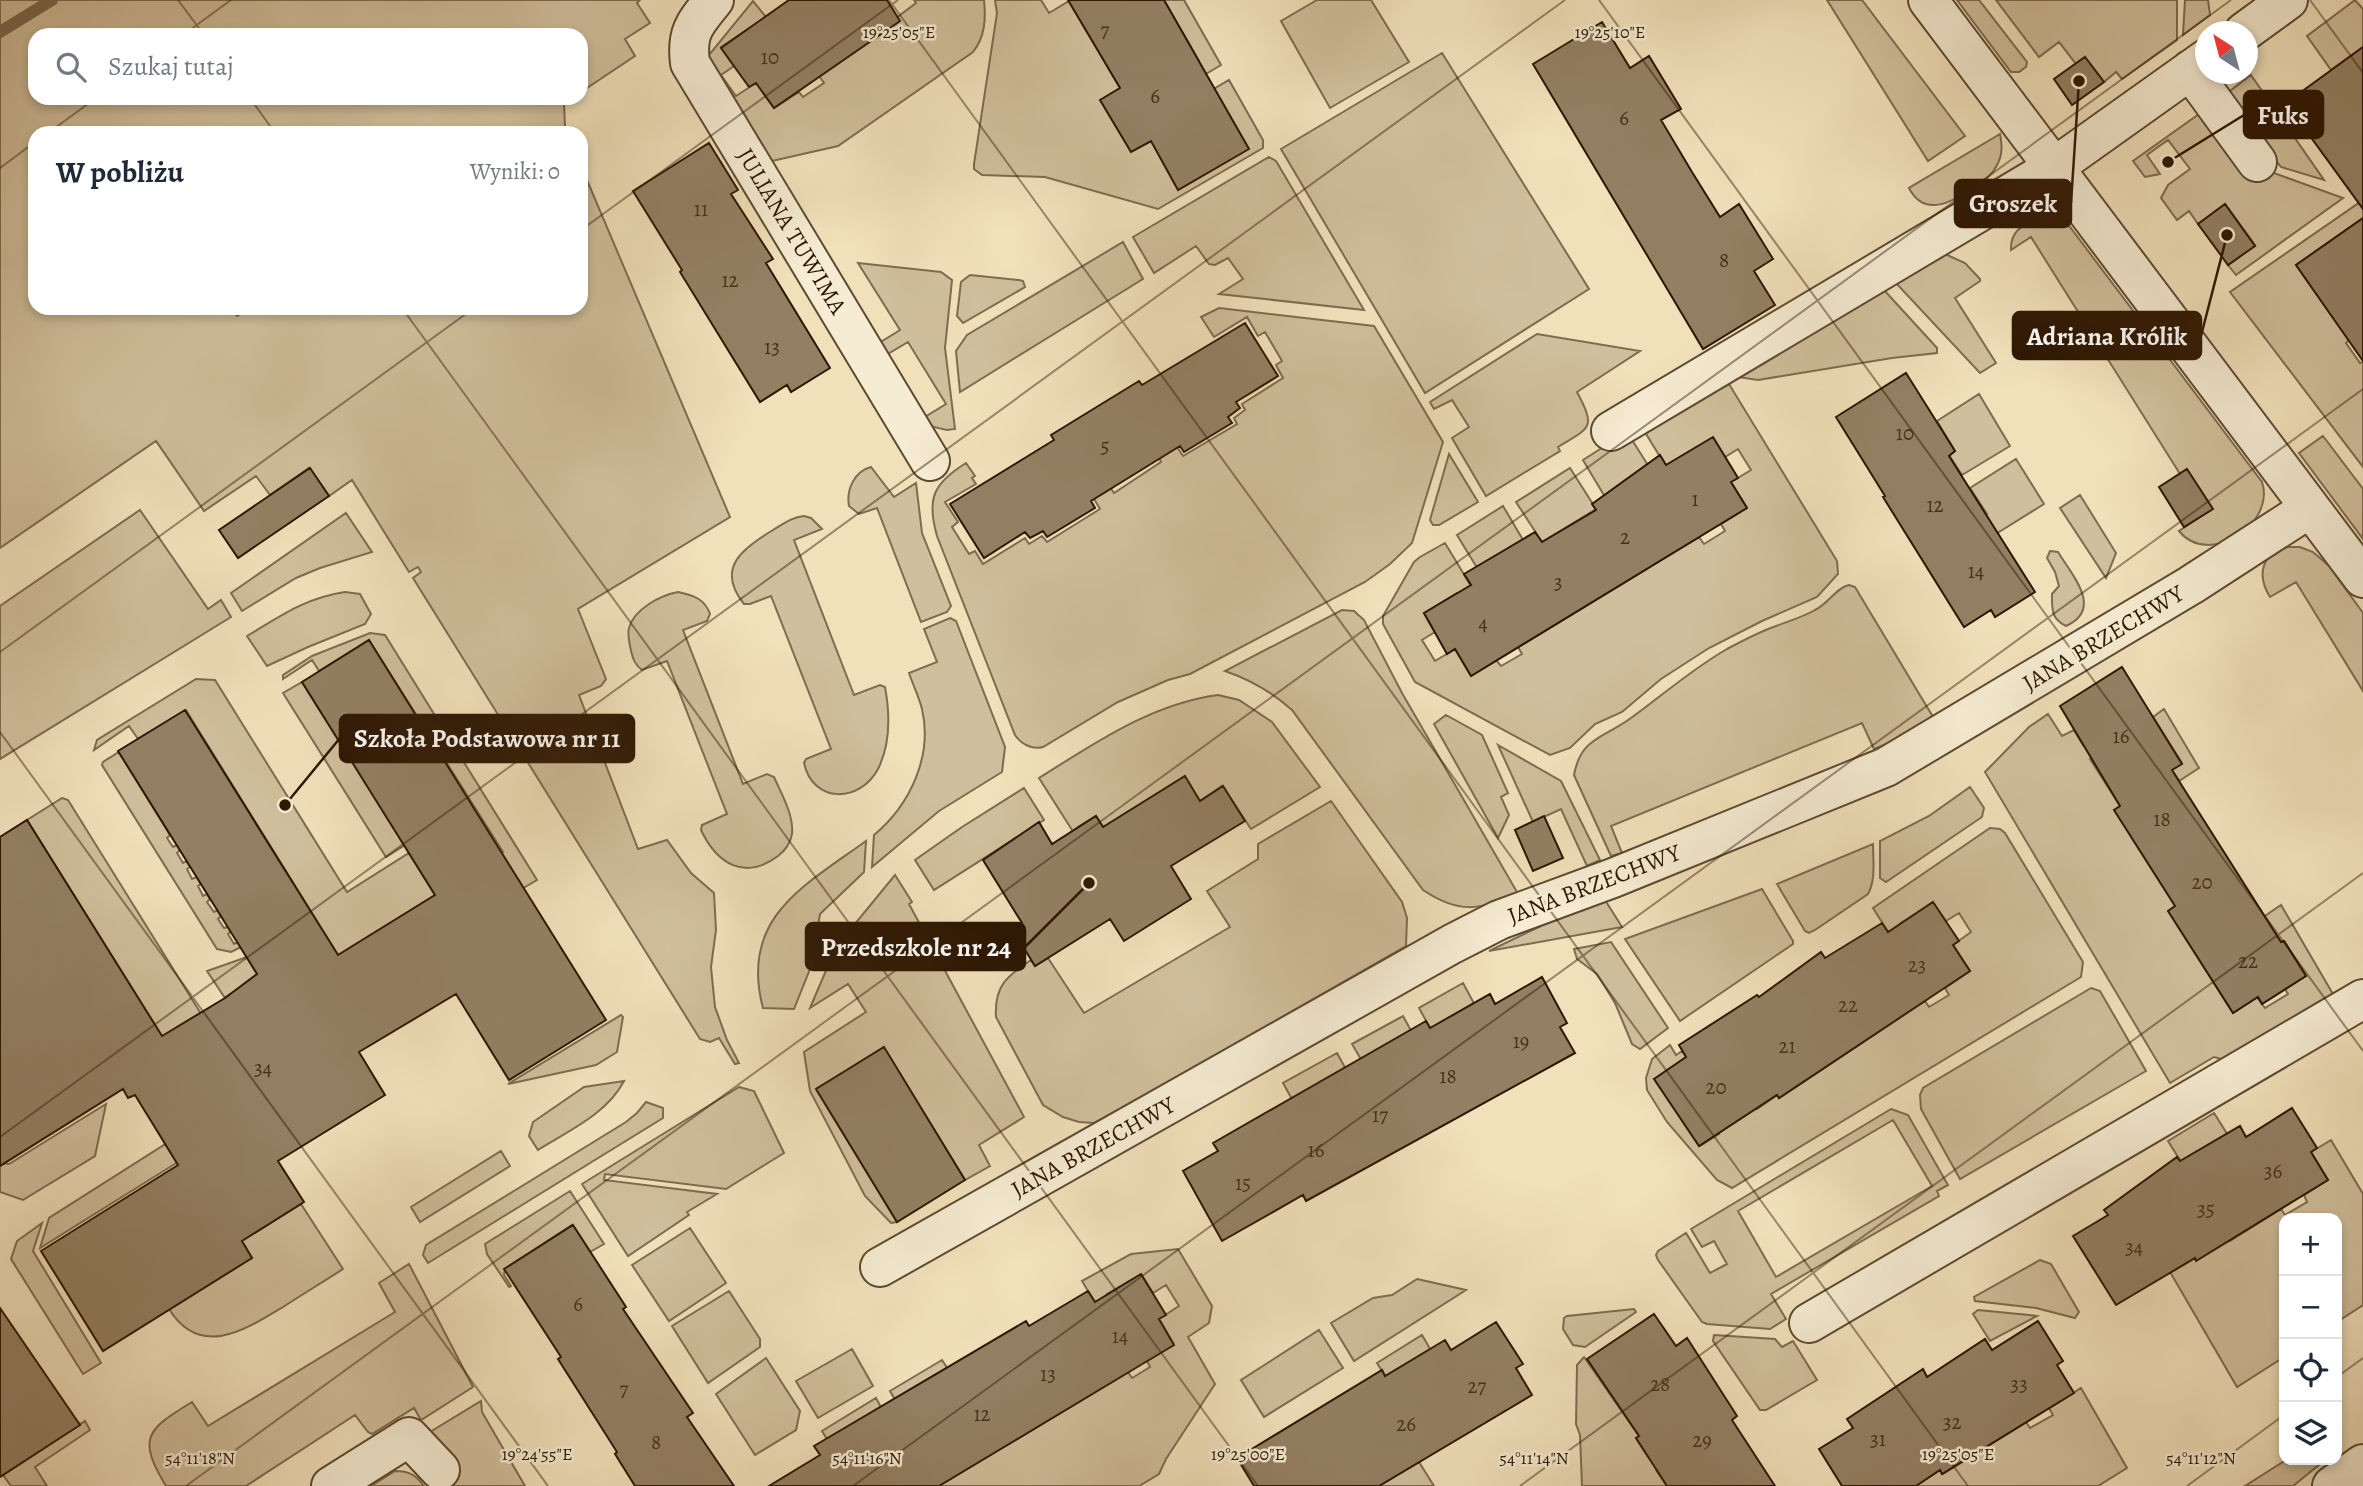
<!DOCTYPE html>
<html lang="pl">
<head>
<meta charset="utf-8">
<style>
	body { margin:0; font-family:Alegreya,serif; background:#f2f2f3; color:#1f2937 }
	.controls { position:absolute; right:21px; bottom:21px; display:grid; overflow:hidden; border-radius:14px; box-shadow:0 4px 10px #0003 }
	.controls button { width:63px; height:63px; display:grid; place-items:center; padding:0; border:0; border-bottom:2px solid #e0e1e3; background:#fff; color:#1f2937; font:35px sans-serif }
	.compass { position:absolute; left:2195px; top:21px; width:63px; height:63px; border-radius:50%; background:#fff; box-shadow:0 4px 10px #0003; rotate:324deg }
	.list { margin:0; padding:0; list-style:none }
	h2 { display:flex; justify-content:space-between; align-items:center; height:91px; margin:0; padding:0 28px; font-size:30px }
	h2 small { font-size:23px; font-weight:400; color:#747a83 }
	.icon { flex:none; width:38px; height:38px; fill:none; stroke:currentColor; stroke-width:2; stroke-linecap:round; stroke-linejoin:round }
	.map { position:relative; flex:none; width:2363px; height:1486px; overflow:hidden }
	.search { position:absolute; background:#fff; box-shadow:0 4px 10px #0003; left:28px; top:28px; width:560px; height:77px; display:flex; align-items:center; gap:18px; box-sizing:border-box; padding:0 24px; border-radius:21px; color:#747a83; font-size:26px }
	.panel { position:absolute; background:#fff; box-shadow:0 4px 10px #0003; left:28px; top:126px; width:560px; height:189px; border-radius:21px }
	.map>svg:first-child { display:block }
</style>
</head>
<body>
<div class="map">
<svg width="2363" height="1486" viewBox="0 0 2363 1486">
	<rect width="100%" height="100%" fill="#f1e1bb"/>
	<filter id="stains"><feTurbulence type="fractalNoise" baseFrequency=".00286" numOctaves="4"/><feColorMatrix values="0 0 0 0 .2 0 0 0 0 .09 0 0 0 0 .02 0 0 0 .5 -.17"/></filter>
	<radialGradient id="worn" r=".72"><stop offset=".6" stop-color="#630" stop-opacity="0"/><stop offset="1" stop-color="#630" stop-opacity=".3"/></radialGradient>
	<path fill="#d0bf9c" stroke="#7e6b50" stroke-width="2" fill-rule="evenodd" d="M0 0H640L637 3 650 23 625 39 635 56 581 92V35H35V98H572L564 103 565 127 567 133H35V308H231L237 316 250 308H581V166L730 517 578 609 606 679 601 686 579 695 638 849 667 840 691 873 714 893 716 930 711 967 715 1007 727 1040 739 1063 735 1064 719 1038 710 1042 700 1039 413 578 421 572 418 567 409 572 352 480 329 496 309 468 270 495 256 476 204 511 156 441 0 548Z
		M914 0H984C986 19 985 37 973 52L838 146 772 161H762L704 61 753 1 766 17 721 47 734 66 721 75 736 96 756 83 774 108 799 92 803 97 824 83 819 76 916 3Z
		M995 0H1041L1049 13 1069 1 1120 88 1101 100 1131 152 1151 141 1195 100 1229 80 1263 140V148L1158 209 1045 177 982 175 974 169V164L997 13Z
		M1164 0H1184L1221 65 1186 86 1199 61Z
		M1317 0H1371L1409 62 1330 108 1281 21Z
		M1827 0H1862L1965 136 1928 161Z
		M1957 0H1979L2027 62 2026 67 2019 72H2011Z
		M1996 0H2177V40L2122 79 2116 72 2104 82 2085 57 2076 64 2059 42 2039 57Z
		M2185 0H2208L2210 15 2183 35Z
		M2355 0 2363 9V47L2331 70 2307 36Z
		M1442 53 1589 289 1425 393 1281 149Z
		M2251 75 2324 180 2281 167 2222 97Z
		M2206 109 2271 172 2343 198 2236 275 2228 265 2255 245 2226 205 2198 224 2189 211 2177 220 2161 198 2168 185 2190 169 2168 140 2147 155 2160 174 2145 177 2133 161Z
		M2000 134C2002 145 2003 154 1997 165 1992 176 1983 181 1974 187 1954 201 1925 219 1909 188Z
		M1269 157 1276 161 1364 310 1219 294 1243 279 1228 258 1215 265 1209 264 1196 246 1154 273 1133 237Z
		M2363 200V218L2296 265 2349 340 2346 343 2360 363 2363 362V467L2230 292Z
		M2039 218 2057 220 2070 227 2262 482C2276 524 2209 568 2179 531L2212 509 2180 474 2031 237 2011 250C2010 230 2024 225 2039 218Z
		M1123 242 1143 279 960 392 956 351 967 335Z
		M1945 254 1965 263 1980 279V281L1955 298 1996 363 1980 373 1895 282Z
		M858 263 941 272 952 280 945 348 955 429 947 430 929 426 925 417 946 404 908 342 881 358 876 345 900 330Z
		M970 275 1019 280 1023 281 1025 287 963 323 957 316 961 282Z
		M1884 290 1937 348V353L1892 358 1758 380 1738 377Z
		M1219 308 1374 326 1443 442 1412 543 1390 564 1365 582 1190 674 1168 680 1118 702 1043 747C1032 750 1021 744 1015 735L937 536C926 498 934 483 966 463L975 476 972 478 976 484 945 502 958 522 952 527 969 554 975 551 983 564 1025 538 1029 544 1042 536 1047 542 1100 509 1093 497 1110 487 1114 493 1161 462 1158 455 1175 444 1183 456 1237 424 1234 418 1245 410 1242 404 1283 378 1276 365 1282 361 1265 332 1258 336 1247 317 1214 337 1201 317Z
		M1537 334 1640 351 1577 392C1596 428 1591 427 1558 447L1560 451 1486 496 1452 438 1469 427 1452 400 1434 409 1430 402Z
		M1708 383 1724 387 1729 384 1837 561 1838 574 1817 597 1762 621 1709 648 1661 679 1622 712 1595 724 1570 748 1550 755 1415 682 1383 624V616L1414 562 1420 557 1445 543 1474 591 1457 593 1424 613 1435 632 1422 640 1435 661 1455 649 1471 675 1496 660 1501 666 1522 654 1518 647 1699 537 1704 544 1725 531 1721 524 1747 508 1731 482 1751 470 1738 449 1725 457 1670 473 1640 424Z
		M1979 394 2010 446 1962 475 1949 455 1955 451 1937 421Z
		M1627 432 1658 481 1608 502 1583 460Z
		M2323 436 2363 489V539L2299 453Z
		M1449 454 1478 502 1439 525H1433L1430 520Z
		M2016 459 2044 504 1991 537 1980 520 1987 514 1970 488Z
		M871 467 894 497 916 483 922 533 951 606 947 612 921 622 877 508 859 514 849 506C846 489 855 471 871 467Z
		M1570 468 1596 509 1542 542 1516 502Z
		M2080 495 2116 553 2106 578 2060 508Z
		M1503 506 1529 550 1487 584 1457 535Z
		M140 510 208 609 221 600 231 617 0 759V606Z
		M346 513 372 552 320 568 296 578 242 611 231 593Z
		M804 516 811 518 822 529 794 540 854 695 880 685 885 687C890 714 890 745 878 769 860 803 813 804 804 763L806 759 831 749 771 596 750 604H744C715 568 743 548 773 530 783 524 792 517 804 516Z
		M2288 547H2300L2313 552 2329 566 2363 613V691L2296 582 2270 597C2256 574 2262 553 2288 547Z
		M2050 551 2058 552C2072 575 2104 609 2066 626 2051 619 2052 609 2052 594L2059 586 2055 572 2047 558Z
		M1849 585 1855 587 1933 717 1894 741 1874 749 1862 723 1611 826 1622 853 1611 856 1574 775C1581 737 1604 738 1631 718 1663 695 1692 669 1727 649 1742 641 1759 632 1776 626 1789 621 1803 617 1815 610 1828 604 1836 588 1849 585Z
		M345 592 360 594 371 614 365 624 308 647 267 666 247 636C281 616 305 598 345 592Z
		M678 592C693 595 705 599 710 614L707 621 683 630 743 784 767 774 774 777C781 793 794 815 792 834 791 842 785 851 778 856 745 881 717 864 701 830L702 825 727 814 667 661 642 670C635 665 633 659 631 651 630 645 627 634 629 628 634 609 661 595 678 592Z
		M1342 610 1354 611 1364 620 1402 693 1517 892C1481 912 1457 913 1423 890L1292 710C1271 691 1251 680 1225 671Z
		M950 618 956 621 1005 747 1002 772 939 811 872 867 874 835C910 805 933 756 922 709 919 697 913 685 909 673L937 662 924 629Z
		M370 633 385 635 537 880 491 907 470 873 503 852 369 640 319 671 312 660 283 679V675L312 656Z
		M196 679 215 680 347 892 409 853 435 895 338 955 186 710 138 739 129 726 94 750 97 740Z
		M302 682 405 845 386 857 283 693Z
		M1218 695 1239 700 1272 722 1320 787 1251 829 1222 786 1200 801 1103 827 1096 816 1078 827 1084 838 1079 841 1039 778C1095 743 1151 704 1218 695Z
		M2164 709 2199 768 2179 781 2172 770 2182 763 2153 717Z
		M2048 714 2062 736 2074 730 2083 745 2097 755 2090 759 2120 806 2115 810 2265 1008 2288 994 2285 989 2306 976 2284 941 2275 946 2259 920 2281 905 2337 1001 2232 1062 2214 1057 2170 1083 1985 772 2029 727Z
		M1446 715 1482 735 1508 793 1501 797 1509 815 1498 838 1434 724Z
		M1498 745 1561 781 1600 860 1587 866 1561 809 1533 822Z
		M119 752 170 835 167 838 173 847 177 845 180 850 177 853 183 863 187 861 190 867 187 869 192 879 197 877 201 884 198 886 203 896 207 894 210 899 207 902 214 912 218 910 221 916 218 919 224 928 228 927 231 931 228 934 234 944 238 942 241 947 231 952 217 949 102 765 103 762Z
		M1970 787 1984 808 1982 817 1886 882 1880 878V841L1929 816Z
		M1024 788 1044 820 934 890 915 860 962 827Z
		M62 798 68 800 213 1033 175 1057 27 820Z
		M1331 801 1402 902 1407 918 1406 946 1118 1111 1094 1123 1079 1122 1063 1117 1043 1105 996 1017C994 986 1007 976 1031 960L1035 966 1048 958 1084 1013 1230 927 1207 891 1258 859V844Z
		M1990 828 2000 829 2005 833 2083 962 2081 977 1732 1188 1717 1180 1667 1122 1647 1090 1646 1078 1652 1059 1670 1045 1676 1055 1682 1051 1687 1057 1655 1079 1700 1146 1719 1134 1711 1121 1752 1102 1757 1109 1777 1095 1779 1098 1925 1001 1929 1007 1949 995 1945 988 1970 971 1953 945 1971 932 1959 913 1946 921 1933 903 1901 923 1892 938 1873 908Z
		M866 841 864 872 820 914 812 964 794 1009 763 1008C739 918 804 886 866 841Z
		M1873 844C1873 860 1876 880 1868 894L1815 930 1809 933 1805 931 1777 884Z
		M895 875 912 902 909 904 1024 1117 979 1145 990 1166 965 1180 884 1048 817 1088 897 1222 891 1223 865 1196 810 1091 804 1052 866 1012 848 984 810 1008 836 947Z
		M1762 889 1793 941V944L1680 1021 1625 939Z
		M1605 900 1622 927 1489 951 1545 924Z
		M1611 942 1668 1028 1640 1049 1632 1044 1615 1003 1597 974 1577 959 1574 949Z
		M247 957 272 997 230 994 225 998 207 971Z
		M1463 983 1483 1020 1435 1037 1419 1008Z
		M2091 988 2100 991 2146 1071 1960 1179 1921 1109 1920 1095 1923 1088Z
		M621 1015 623 1017 617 1052 596 1065 508 1084Z
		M1403 1016 1420 1047 1370 1075 1352 1044Z
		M1337 1053 1354 1084 1300 1114 1283 1083Z
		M624 1081C607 1114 568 1131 538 1150L529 1136 533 1122 584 1087Z
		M739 1087 754 1091 784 1153 726 1189 605 1174 604 1180 717 1194 687 1212 689 1215 628 1256 582 1184Z
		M646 1102 663 1108V1118L428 1263 423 1255 426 1245 626 1122 637 1113Z
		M106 1104 95 1156 23 1200 0 1192V1159L3 1163 9 1164Z
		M1891 1109 1908 1115 1948 1185 1937 1191 1939 1196 1771 1294 1786 1319 1770 1329 1707 1324 1702 1322 1658 1260 1656 1255 1658 1251 1686 1233 1710 1273 1727 1264 1714 1241 1702 1247 1691 1229ZM1893 1120 1932 1186 1776 1277 1738 1211Z
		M2214 1113 2238 1151 2188 1173 2168 1141Z
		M175 1138 186 1157 40 1248 49 1218Z
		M2331 1140 2363 1194V1305L2337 1322V1218H2284V1357L2237 1387 2166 1265 2170 1263 2175 1270 2195 1258 2196 1260 2225 1234 2230 1241 2281 1209 2285 1215 2307 1202 2304 1195 2328 1180 2311 1152Z
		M501 1151 510 1166 420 1222 411 1207Z
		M570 1191 604 1244 590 1252 572 1225 505 1269 504 1275 511 1286 509 1287 487 1254 485 1244Z
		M301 1204 343 1269C323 1282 303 1294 283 1307 245 1330 200 1359 169 1309L252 1258 241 1241Z
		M42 1223 33 1251 101 1363 83 1374 11 1259 17 1241Z
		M690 1228 726 1283 669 1321 632 1265Z
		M1178 1249 1212 1306 1209 1323 1188 1337 1215 1384 1166 1459 1159 1474 1139 1486H929L1009 1444 1128 1372 1132 1378 1150 1367 1147 1361 1174 1345 1159 1319 1179 1306 1166 1285 1153 1293 1141 1274 1107 1294 1098 1308 1082 1281 1131 1254Z
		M2040 1260 2051 1264 2079 1312 2075 1318 2036 1308 1975 1301 1974 1297Z
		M409 1264 473 1387 421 1420 414 1408 372 1434 368 1432 355 1415 246 1486H166C136 1437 148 1429 192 1402L208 1426 395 1312 379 1283Z
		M1417 1279 1466 1290 1354 1361 1331 1323 1373 1298 1392 1295Z
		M729 1291 760 1339V1347L708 1383 672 1326Z
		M1634 1309 1636 1312 1585 1347 1573 1345 1563 1329 1564 1318 1567 1316Z
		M1978 1310 2029 1315 2037 1316 1990 1341 1973 1314Z
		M1319 1330 1343 1368 1264 1417 1241 1380Z
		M1422 1335 1440 1366 1392 1387 1377 1363Z
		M1714 1335 1775 1339 1782 1347 1793 1341 1817 1380 1766 1410H1760L1713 1341Z
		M852 1349 873 1386 818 1418 796 1381Z
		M1584 1357 1639 1436 1636 1438 1648 1457 1662 1465 1656 1470 1667 1486H1582L1580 1435 1576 1424 1577 1365Z
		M766 1358 800 1411 796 1430 755 1455 716 1394Z
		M942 1360 957 1383 904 1415 890 1391Z
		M2081 1388 2127 1468 2098 1486H1900L1920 1483 1940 1470 1943 1474 2026 1422 2030 1428 2053 1415 2049 1408Z
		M876 1398 889 1422 833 1449 822 1431Z
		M481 1401 482 1412 525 1486H441L459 1474 430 1432Z
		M85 1421 90 1430 35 1467 47 1486H11L3 1475Z
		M2286 1460H2325L2293 1486H2245Z
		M1419 1462 1434 1486H1379Z
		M395 1471C409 1471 416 1475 424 1486H371Z"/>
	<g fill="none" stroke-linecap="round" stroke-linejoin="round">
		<path stroke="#7a674c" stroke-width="12" d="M0 32 52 0"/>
	</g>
	<path fill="#938063" stroke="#2d1703" stroke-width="2" d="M789 0H887L900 21 774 108 756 83 749 87 721 48Z
		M1068 0H1164L1249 149 1178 190 1151 141 1131 152 1100 100 1120 88Z
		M1602 22 1630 68 1649 56 1681 109 1661 120 1692 172 1720 217 1739 204 1773 259 1754 271 1775 305 1703 349 1533 64Z
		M2363 47V209L2286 103Z
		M2085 57 2104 82 2072 105 2054 79Z
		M709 143 738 190 731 194 773 259 766 263 830 368 791 392 787 385 760 402 680 272 682 270 633 191Z
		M2225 204 2255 246 2228 265 2198 224Z
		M2363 218V361L2296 265Z
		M1245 323 1278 376 1236 402 1240 408 1228 417 1232 423 1184 452 1180 446 1091 501 1095 508 1047 537 1043 531 1030 538 1025 532 984 558 950 504 1054 440 1051 435 1139 381 1142 385Z
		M1906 373 1955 451 1949 456 2035 592 1995 617 1991 610 1964 627 1883 497 1885 496 1836 417Z
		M1713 437 1738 478 1731 482 1747 508 1471 676 1455 649 1447 654 1424 613 1471 585 1464 574 1535 532 1542 542 1596 510 1592 504 1660 455 1666 465Z
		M310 468 329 496 238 558 219 530Z
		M2187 469 2213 509 2184 527 2159 487Z
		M369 640 606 1020 509 1080 456 994 359 1052 385 1095 278 1161 304 1202 242 1241 252 1258 103 1351 41 1251 178 1165 135 1095 128 1098 123 1089 0 1166V837L27 820 162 1036 225 998 257 974 118 751 185 710 338 955 435 895 302 682Z
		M2122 667 2182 764 2172 770 2281 942 2284 941 2306 976 2262 1004 2258 997 2233 1013 2168 911 2175 906 2114 810 2120 806 2060 706Z
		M1185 776 1200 801 1223 786 1245 821 1171 866 1191 899 1124 941 1110 919 1035 966 1012 929 1022 923 983 860 1039 822 1052 844 1096 816 1103 827Z
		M1544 816 1563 858 1533 871 1515 830Z
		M1933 902 1959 941 1953 945 1970 971 1779 1098 1777 1095 1699 1146 1654 1079 1686 1057 1679 1045 1757 995 1759 997 1821 952 1825 958 1882 923 1888 932Z
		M1542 977 1567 1023 1560 1027 1575 1053 1306 1201 1303 1195 1222 1241 1183 1171 1218 1151 1213 1143 1426 1021 1430 1028 1490 994 1495 1004Z
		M884 1047 965 1180 897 1222 816 1089Z
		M2292 1108 2317 1148 2311 1152 2328 1180 2196 1261 2195 1258 2116 1305 2073 1236 2108 1215 2104 1210 2177 1157 2180 1161 2240 1126 2246 1137Z
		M573 1225 626 1307 623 1309 693 1413 687 1417 734 1486H635L615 1454 617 1452 558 1359 561 1357 504 1269Z
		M1141 1274 1166 1315 1159 1319 1174 1345 939 1486H769L820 1455 814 1446 1026 1321 1029 1326 1088 1291 1095 1302Z
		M0 1308 80 1425 0 1477Z
		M1654 1314 1676 1346 1687 1338 1737 1416 1732 1420 1775 1486H1667L1636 1438 1639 1436 1587 1359Z
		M2038 1321 2063 1361 2057 1365 2074 1393 1942 1474 1940 1470 1916 1486H1842L1819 1449 1853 1428 1847 1419 1923 1369 1927 1377 1985 1339 1992 1350Z
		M1496 1322 1523 1364 1516 1368 1532 1395 1379 1486H1254L1237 1458 1382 1370 1385 1376 1445 1340 1451 1350Z"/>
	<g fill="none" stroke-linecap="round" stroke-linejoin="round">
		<g stroke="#5e4a31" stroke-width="42">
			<path id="minor" d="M714 0C695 23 686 32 690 63L930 461
				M1928 0 2363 578
				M2244 32 2288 0
				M2190 70 2257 162
				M1611 431 2053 168 2206 59
				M880 1267 1452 944 1499 920 1613 878 1886 767 2191 585 2310 508
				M1809 1323 2363 999
				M331 1486 409 1437 440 1470
				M2332 1486 2363 1464"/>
		</g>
		<use href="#minor" stroke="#f6ecd3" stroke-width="38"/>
	</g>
	<path fill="none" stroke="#2d1703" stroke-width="2" stroke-opacity="0.45" d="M178 0 204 35M889 0 1968 1486M1599 0 2363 1051M2310 0 2363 73M183 35 231 0M250 98 275 133M48 133 96 98M0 168 35 142M581 230 898 0M402 308 1258 1486M0 652 474 308M0 732 548 1486M0 1137 1565 0M2337 1377 2363 1358M186 1486 2231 0M853 1486 2363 389M1520 1486 2363 873M2187 1486 2284 1415"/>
	<g text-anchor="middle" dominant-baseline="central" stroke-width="5" stroke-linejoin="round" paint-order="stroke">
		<g font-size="21" fill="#46311b">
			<text x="1105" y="30">7</text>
			<text x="770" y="57">10</text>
			<text x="1155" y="96">6</text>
			<text x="1624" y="118">6</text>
			<text x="701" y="209">11</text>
			<text x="1724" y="260">8</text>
			<text x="730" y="280">12</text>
			<text x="772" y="347">13</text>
			<text x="1905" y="433">10</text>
			<text x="1105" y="446">5</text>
			<text x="1695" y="499">1</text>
			<text x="1935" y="505">12</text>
			<text x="1625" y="537">2</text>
			<text x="1976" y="571">14</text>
			<text x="1558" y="582">3</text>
			<text x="1483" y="623">4</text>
			<text x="2121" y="736">16</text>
			<text x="2162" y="819">18</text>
			<text x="2202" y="882">20</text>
			<text x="2248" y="961">22</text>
			<text x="1917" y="965">23</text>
			<text x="1848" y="1005">22</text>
			<text x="1521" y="1041">19</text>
			<text x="1787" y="1046">21</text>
			<text x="263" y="1068">34</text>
			<text x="1448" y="1076">18</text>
			<text x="1716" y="1087">20</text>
			<text x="1380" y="1115">17</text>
			<text x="1316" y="1150">16</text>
			<text x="2273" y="1171">36</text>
			<text x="1243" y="1183">15</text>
			<text x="2206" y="1209">35</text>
			<text x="2134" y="1247">34</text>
			<text x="578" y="1304">6</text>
			<text x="1120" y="1336">14</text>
			<text x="1048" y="1374">13</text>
			<text x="1660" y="1384">28</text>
			<text x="2019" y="1384">33</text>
			<text x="1477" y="1386">27</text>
			<text x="624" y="1389">7</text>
			<text x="982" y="1414">12</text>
			<text x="1952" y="1422">32</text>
			<text x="1406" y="1424">26</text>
			<text x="1878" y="1439">31</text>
			<text x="1702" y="1440">29</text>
			<text x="656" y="1442">8</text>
		</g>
		<g font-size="24" fill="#2d1703" stroke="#f6ecd3">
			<text transform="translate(792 231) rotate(59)">JULIANA TUWIMA</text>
			<text transform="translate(2103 638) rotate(-31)">JANA BRZECHWY</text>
			<text transform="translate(1594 884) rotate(-21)">JANA BRZECHWY</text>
			<text transform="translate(1093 1147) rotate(-29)">JANA BRZECHWY</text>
		</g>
	</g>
	<g font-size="18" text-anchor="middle" fill="#2d1703" stroke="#f6ecd3" stroke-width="5" stroke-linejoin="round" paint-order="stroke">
		<text x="899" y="38">19°25'05"E</text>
		<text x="1610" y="38">19°25'10"E</text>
		<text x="537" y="1460">19°24'55"E</text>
		<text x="1248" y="1460">19°25'00"E</text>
		<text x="1958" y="1460">19°25'05"E</text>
		<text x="200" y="1464">54°11'18"N</text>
		<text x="867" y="1464">54°11'16"N</text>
		<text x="1534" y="1464">54°11'14"N</text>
		<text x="2201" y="1464">54°11'12"N</text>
	</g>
	<path fill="none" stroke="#2d1703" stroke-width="2.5" d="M2168 162L2244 115M2079 81L2071 203M2227 235L2201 336M285 805L340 738M1089 883L1025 947"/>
	<g fill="#2d1703" stroke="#f6ecd3" stroke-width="2.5">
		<circle cx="2168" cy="162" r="7"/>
		<circle cx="2079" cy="81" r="7"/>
		<circle cx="2227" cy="235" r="7"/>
		<circle cx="285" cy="805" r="7"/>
		<circle cx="1089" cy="883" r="7"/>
	</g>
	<g fill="#2d1703" stroke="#2d1703" stroke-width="2.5">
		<rect x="2244" y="91" width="79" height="47" rx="7"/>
		<rect x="1955" y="180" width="116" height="47" rx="7"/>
		<rect x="2013" y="312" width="188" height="47" rx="7"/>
		<rect x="340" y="715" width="294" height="47" rx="7"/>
		<rect x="806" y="923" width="219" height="47" rx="7"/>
	</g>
	<g font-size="26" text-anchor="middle" font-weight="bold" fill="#fff">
		<text x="2283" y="124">Fuks</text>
		<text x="2013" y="212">Groszek</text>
		<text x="2107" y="345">Adriana Królik</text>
		<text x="487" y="747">Szkoła Podstawowa nr 11</text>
		<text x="916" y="956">Przedszkole nr 24</text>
	</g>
	<rect width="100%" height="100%" filter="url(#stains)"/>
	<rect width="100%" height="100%" fill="url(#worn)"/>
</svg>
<div class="controls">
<button>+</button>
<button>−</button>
<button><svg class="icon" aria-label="locate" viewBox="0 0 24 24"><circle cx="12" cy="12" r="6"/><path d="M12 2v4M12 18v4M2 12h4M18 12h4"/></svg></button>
<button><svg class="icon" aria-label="layers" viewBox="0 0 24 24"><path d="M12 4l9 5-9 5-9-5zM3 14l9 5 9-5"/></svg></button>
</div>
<svg class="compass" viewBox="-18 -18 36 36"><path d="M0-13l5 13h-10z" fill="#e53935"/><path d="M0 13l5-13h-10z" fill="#747a83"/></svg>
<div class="search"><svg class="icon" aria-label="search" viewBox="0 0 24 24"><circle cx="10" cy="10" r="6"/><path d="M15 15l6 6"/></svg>Szukaj tutaj</div>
<section class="panel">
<h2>W pobliżu<small>Wyniki: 0</small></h2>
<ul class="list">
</ul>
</section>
</div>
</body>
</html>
